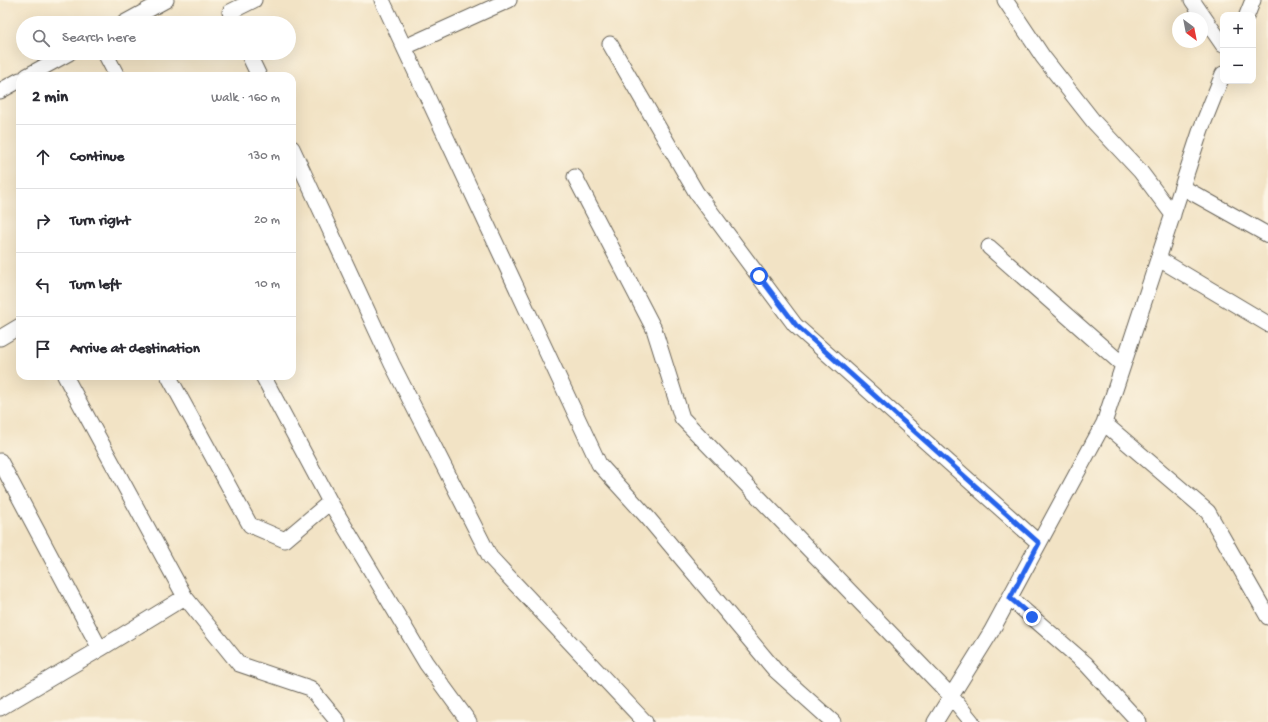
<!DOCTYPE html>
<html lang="en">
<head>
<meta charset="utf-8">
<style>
	body { margin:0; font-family:"Gochi Hand",sans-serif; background:#f2f2f3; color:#2b2b33 }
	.controls { position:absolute; right:12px; top:12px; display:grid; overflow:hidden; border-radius:8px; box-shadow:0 4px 16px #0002 }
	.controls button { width:36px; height:36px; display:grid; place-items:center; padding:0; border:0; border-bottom:1px solid #e1e1e2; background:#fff; color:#2b2b33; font:20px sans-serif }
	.compass { position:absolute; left:1172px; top:12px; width:36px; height:36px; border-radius:50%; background:#fff; box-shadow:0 4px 16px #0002; rotate:148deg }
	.stop { position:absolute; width:12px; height:12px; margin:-9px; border:3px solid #2563eb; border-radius:50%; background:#fff }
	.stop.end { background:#2563eb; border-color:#fff; box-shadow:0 1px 4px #0008 }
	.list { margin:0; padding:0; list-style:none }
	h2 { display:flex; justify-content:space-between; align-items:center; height:52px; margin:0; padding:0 16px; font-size:17px }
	h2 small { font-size:13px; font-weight:400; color:#7c7c81 }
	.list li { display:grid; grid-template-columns:26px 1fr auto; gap:12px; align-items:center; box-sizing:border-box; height:64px; padding:0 16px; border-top:1px solid #e1e1e2 }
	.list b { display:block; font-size:15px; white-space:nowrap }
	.list em { font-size:13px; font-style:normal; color:#7c7c81 }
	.icon { flex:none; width:22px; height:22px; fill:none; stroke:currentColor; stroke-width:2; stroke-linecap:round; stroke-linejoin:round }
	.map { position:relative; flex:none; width:1268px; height:722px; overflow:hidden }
	.search { position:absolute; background:#fff; box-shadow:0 4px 16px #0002; left:16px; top:16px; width:280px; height:44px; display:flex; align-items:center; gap:10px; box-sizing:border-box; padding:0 14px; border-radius:22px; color:#7c7c81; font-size:15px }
	.panel { position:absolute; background:#fff; box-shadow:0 4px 16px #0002; left:16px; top:72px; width:280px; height:308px; border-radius:12px }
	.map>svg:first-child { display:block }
</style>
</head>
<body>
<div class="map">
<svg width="1268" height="722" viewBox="0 0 1268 722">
	<rect width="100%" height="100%" fill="#fcf5e5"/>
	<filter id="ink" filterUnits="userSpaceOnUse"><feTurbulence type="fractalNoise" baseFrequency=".025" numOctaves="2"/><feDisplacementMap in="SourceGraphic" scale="8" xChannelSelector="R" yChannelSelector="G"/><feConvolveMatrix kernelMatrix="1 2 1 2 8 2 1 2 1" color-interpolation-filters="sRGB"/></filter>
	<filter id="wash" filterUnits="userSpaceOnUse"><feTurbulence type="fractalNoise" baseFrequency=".012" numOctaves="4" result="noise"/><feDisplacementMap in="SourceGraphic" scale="16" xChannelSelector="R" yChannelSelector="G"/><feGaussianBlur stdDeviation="0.9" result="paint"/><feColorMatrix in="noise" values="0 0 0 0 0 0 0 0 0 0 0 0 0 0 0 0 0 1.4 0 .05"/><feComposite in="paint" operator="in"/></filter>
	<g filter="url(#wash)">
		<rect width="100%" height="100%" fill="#f2e3c5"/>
	</g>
	<g filter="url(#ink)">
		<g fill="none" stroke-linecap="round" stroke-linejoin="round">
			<g stroke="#676257" stroke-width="17">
				<path id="street" d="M382 0 599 464 648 518 775 670 833 722
					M1005 0 1043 57 1094 122 1140 171 1173 215
					M1192 0 1223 45
					M1247 15 1253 0
					M124 23 166 0
					M235 23 230 12 254 0
					M610 44 696 192 795 325 1039 543
					M405 47 509 0
					M105 53 117 76
					M248 53 259 76
					M27 76 69 53
					M0 91 20 80
					M292 148 392 364 490 557 645 722
					M575 177 654 329 682 418 951 696 972 722
					M1182 187 1268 235
					M989 247 1123 365
					M1159 259 1268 324
					M0 338 20 326
					M65 376 185 597 100 649
					M171 376 169 377 250 525 285 540 330 502 426 663 469 722
					M263 376 330 502
					M1104 423 1208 512 1268 617
					M0 461 100 649 0 708
					M185 597 239 664 310 688 338 722
					M1010 598 1086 664 1139 722
					M935 722 991 632 1104 423 1201 129 1223 74"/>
			</g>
			<use href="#street" stroke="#fff" stroke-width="15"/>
		</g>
	</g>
	<g fill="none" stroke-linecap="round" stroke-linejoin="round" filter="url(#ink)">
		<path stroke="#2563eb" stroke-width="5" d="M759 276 796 325 1039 543 1010 598 1032 617"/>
	</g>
</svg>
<div class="controls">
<button>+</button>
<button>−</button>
</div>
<svg class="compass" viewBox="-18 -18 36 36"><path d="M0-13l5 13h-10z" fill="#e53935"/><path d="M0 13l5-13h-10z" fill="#7c7c81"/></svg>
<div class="stop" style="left:759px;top:276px"></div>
<div class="stop end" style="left:1032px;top:617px"></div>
<div class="search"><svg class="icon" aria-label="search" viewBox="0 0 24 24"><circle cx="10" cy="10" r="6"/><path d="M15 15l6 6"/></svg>Search here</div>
<section class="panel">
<h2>2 min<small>Walk · 160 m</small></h2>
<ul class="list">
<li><svg class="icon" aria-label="ahead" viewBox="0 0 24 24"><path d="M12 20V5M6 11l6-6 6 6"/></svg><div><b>Continue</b></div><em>130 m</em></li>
<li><svg class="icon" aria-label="right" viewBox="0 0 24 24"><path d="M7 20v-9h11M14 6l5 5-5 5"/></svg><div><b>Turn right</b></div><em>20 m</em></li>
<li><svg class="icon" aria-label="left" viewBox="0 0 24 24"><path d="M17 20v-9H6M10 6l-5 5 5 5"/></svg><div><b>Turn left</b></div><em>10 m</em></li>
<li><svg class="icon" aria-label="arrive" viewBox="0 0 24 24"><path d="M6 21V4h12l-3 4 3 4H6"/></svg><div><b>Arrive at destination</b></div></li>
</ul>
</section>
</div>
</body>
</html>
